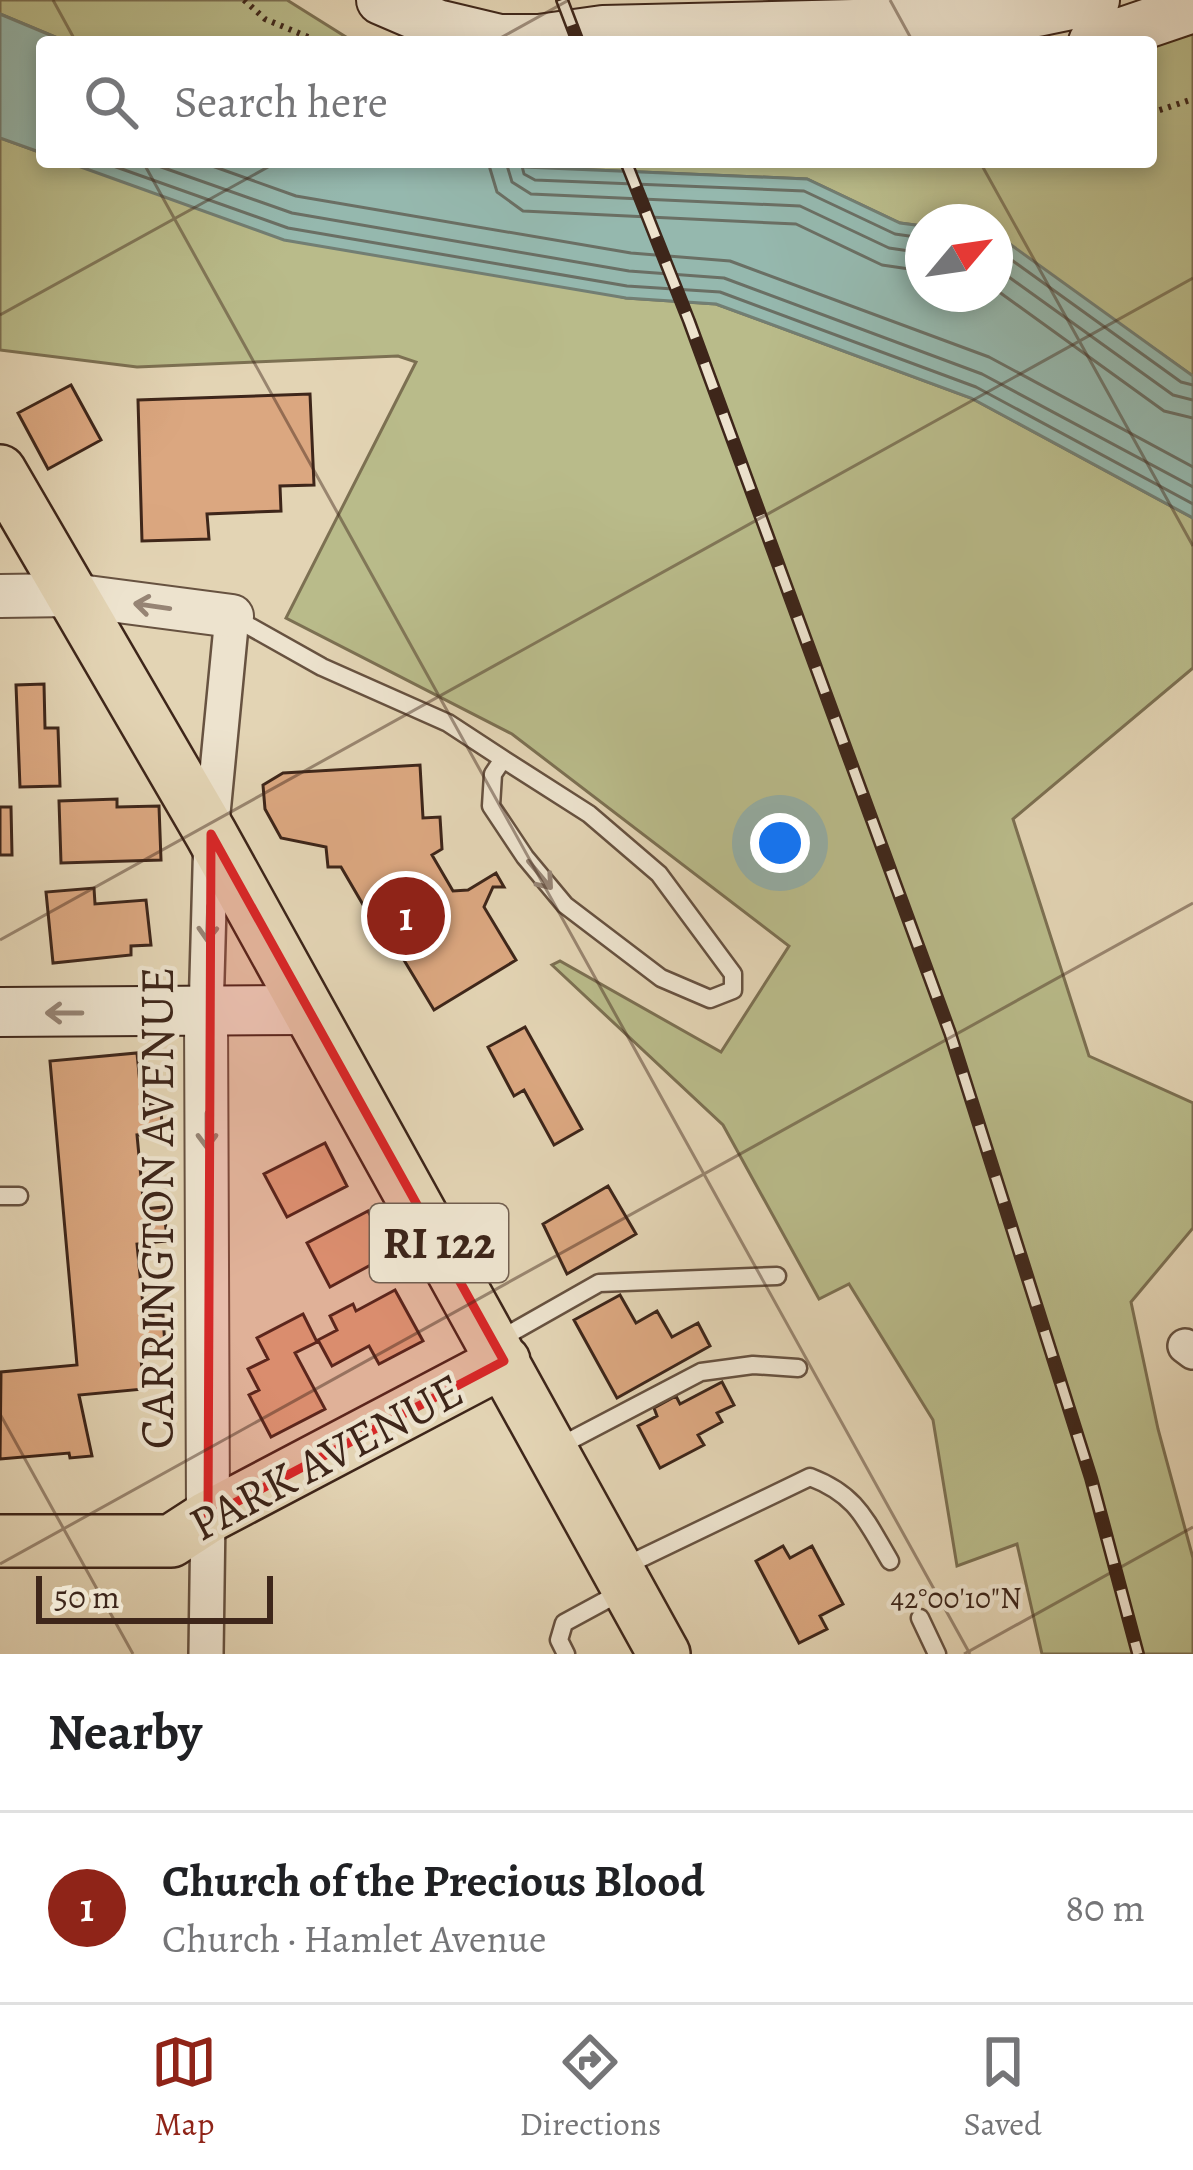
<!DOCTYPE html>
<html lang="en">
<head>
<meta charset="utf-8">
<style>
	body { margin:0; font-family:Alegreya,serif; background:#f2f2f2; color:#202124 }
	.compass { position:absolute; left:905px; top:204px; width:108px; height:108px; border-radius:50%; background:#fff; box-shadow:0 6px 18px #0003; rotate:61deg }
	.scale { position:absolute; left:36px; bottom:30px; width:237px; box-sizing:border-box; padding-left:12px; border:6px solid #3e261a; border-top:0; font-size:33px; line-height:42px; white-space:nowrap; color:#3e261a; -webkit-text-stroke:9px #ede3ce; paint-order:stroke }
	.you { position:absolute; left:780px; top:843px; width:42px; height:42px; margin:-30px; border:9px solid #fff; border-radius:50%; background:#1a73e8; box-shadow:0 0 0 18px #1a73e833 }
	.badge { display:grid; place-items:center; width:78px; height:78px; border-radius:50%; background:#8f2418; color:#fff; font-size:39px; font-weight:700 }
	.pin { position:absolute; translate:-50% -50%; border:6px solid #fff; box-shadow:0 3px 12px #0006 }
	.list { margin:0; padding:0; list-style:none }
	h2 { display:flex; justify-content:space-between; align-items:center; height:156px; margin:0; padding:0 48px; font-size:51px }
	h2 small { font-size:39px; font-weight:400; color:#757577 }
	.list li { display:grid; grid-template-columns:78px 1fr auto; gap:36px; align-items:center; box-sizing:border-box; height:192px; padding:0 48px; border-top:3px solid #e0e0e0 }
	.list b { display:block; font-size:45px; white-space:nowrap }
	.list p { margin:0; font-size:39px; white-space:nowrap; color:#757577 }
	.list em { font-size:39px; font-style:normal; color:#757577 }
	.icon { flex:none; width:66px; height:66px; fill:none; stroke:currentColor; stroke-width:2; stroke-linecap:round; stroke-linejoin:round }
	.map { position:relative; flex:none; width:1193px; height:1654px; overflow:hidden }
	.search { position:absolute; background:#fff; box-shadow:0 6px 18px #0003; left:36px; right:36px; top:36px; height:132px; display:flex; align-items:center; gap:30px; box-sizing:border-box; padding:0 42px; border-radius:12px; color:#757577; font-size:45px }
	.sheet { height:348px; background:#fff }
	nav { display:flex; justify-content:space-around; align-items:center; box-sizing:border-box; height:168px; border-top:3px solid #e0e0e0; background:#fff; font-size:33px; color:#757577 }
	nav a { display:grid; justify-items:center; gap:6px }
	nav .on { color:#8f2418 }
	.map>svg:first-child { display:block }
</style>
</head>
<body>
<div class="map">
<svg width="1193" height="1654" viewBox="0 0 1193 1654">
	<rect width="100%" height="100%" fill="#e3d4b4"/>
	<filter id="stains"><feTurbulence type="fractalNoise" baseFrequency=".00167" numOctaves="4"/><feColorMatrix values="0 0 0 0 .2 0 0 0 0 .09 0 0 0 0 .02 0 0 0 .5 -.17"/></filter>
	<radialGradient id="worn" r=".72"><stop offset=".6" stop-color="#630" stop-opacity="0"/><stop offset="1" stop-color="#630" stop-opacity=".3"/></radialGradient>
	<path fill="#b9bb8a" stroke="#7c7052" stroke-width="3" d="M0 0H287L354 42H67L0 14Z
		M1193 23V376L995 236V222H923V226L900 223 807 179 524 167 490 162H1151V43Z
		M0 138 42 153V162H67L626 298 716 304 971 398 1193 518V668L1013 819 1089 1056 1193 1103V1228L1131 1302 1158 1429 1193 1558V1654H1042L1017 1544 957 1566 933 1420 849 1284 819 1299 723 1125 552 965 560 961 721 1052 789 946 512 734 286 618 416 362 398 356 137 367 0 350Z"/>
	<path fill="#95b8ae" stroke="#727e73" stroke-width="3" d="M0 14 67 42H42V153L0 138Z
		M67 162H490L524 167 807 179 900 223 923 226V294H995V236L1000 237 1193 376V518L971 398 716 304 626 298 284 240Z"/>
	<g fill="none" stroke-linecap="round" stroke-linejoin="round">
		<path stroke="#6a6f64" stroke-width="3" d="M102 162 288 228 627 286 720 292 976 387 1193 504
			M147 162 292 213 629 271 724 278 982 374 1193 487
			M201 162 296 196 631 253 730 261 989 357 1193 467
			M488 162 497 192 523 211 796 224 882 265 923 271
			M506 162 512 182 531 194 800 206 889 248 923 253
			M521 162 524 174 535 180 804 191 895 234 923 238
			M995 248 1181 382 1193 385
			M995 267 1173 395 1193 400
			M995 289 1164 411 1193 418"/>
	</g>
	<path fill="#dba780" stroke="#3e261a" stroke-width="3" d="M71 385 101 440 48 469 18 413Z
		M310 394 314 485 280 486 281 511 207 514 209 539 142 541 138 400Z
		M44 684 45 728H58L60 786 20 787 16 685Z
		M420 765 423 818 440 817 442 849 432 855 453 891 468 890 496 873 504 887H493L484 907 516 960 434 1010 372 907 365 908 341 867H328L326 847 281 838 265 809 263 785 283 773Z
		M117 799V807L159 806 161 860 61 863 59 801Z
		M0 807H11L12 855H0Z
		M94 888 95 904 146 900 151 945 131 946V955L53 963 46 892Z
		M525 1027 582 1129 554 1145 524 1090 514 1096 488 1047Z
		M137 1053 142 1105 160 1103 163 1133 137 1135 144 1209 164 1207 167 1241 137 1244 144 1316 163 1315 165 1347 140 1349 144 1389 79 1395 92 1456 70 1458 69 1453 0 1459 1 1372 77 1365 50 1061Z
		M325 1143 347 1186 287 1217 264 1174Z
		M608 1186 636 1234 567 1274 543 1224Z
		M368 1211 391 1254 330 1287 307 1243Z
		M395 1290 423 1341 379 1364 369 1346 332 1366 318 1340 337 1330 330 1316 353 1304 356 1311Z
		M620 1295 636 1323 657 1311 672 1337 698 1323 710 1346 617 1398 574 1320Z
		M303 1314 317 1342 295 1353 325 1409 271 1437 249 1395 259 1390 248 1369 268 1359 257 1338Z
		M722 1382 734 1405 717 1413 722 1422 698 1435 704 1445 660 1468 638 1426 657 1416 654 1408 676 1396 680 1404Z
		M783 1546 790 1558 812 1546 843 1604 820 1616 827 1629 799 1643 756 1561Z"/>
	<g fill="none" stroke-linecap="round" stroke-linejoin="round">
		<g stroke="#675240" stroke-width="21">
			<path id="service" d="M233 617 322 667 448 723 503 759 493 774 491 806 525 857 565 905 661 978 710 999 733 990V974L659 874 589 814 503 759
				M0 1196H19
				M495 1342 599 1283 777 1276
				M554 1449 701 1372 753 1365 798 1368
				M625 1566 810 1477C857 1495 865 1519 890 1561
				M920 1618 937 1654
				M566 1654 559 1640 564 1623 623 1591"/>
		</g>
		<g stroke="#675240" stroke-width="38">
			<path id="minor" d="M206 1014 211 834 232 616
				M1185 1346 1193 1352
				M206 1654 208 1517"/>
		</g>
		<g stroke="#675240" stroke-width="46">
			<path id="tertiary" d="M0 596 72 595 232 616
				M206 1014 208 1517"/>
		</g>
		<g stroke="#3e261a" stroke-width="52">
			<path id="secondary" d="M381 0 437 24 500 39H539L603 30 895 23 1037 12 1095 0
				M1093 42 1193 8
				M0 1012 307 1010"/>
		</g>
		<g stroke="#3e261a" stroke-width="56">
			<path id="primary" d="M0 471 211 834 664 1654
				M0 1541H171L208 1517 504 1361"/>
		</g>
		<path stroke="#3e261a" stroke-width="6" stroke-dasharray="3 6" stroke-linecap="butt" d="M244 0 265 19 320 42
			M1151 113 1193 99"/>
		<use href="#service" stroke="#ede3ce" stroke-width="16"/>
		<use href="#minor" stroke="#ede3ce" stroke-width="33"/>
		<use href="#tertiary" stroke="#ede3ce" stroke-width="42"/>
		<use href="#secondary" stroke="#ede3ce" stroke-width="48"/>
		<use href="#primary" stroke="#e3d4b4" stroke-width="51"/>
		<g stroke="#3e261a" stroke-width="14">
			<path id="rail" d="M562 0 578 42
				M626 162 689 321 950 1033 1091 1478 1138 1654"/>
		</g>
		<use href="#rail" stroke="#ede3ce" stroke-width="9" stroke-dasharray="27" stroke-linecap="butt"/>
	</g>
	<defs><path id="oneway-shaft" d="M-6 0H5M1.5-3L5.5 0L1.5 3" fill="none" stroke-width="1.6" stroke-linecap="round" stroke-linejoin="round" transform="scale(3)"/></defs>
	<g stroke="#968474">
		<use href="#oneway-shaft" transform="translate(152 606) rotate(-172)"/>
		<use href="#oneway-shaft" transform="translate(540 875) rotate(50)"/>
		<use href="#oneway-shaft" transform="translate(208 924) rotate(92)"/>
		<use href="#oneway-shaft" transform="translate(64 1013) rotate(-180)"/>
		<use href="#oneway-shaft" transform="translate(207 1131) rotate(90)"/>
	</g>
	<path fill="#d62828" fill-opacity="0.2" stroke="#d62828" stroke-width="9" stroke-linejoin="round" d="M211 834 504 1361 208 1517Z"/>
	<path fill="none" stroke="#3e261a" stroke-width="3" stroke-opacity="0.45" d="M53 0 76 42M890 0 913 42M493 42 569 0M143 162 970 1654M980 162 1193 546M0 315 277 162M0 940 1193 278M0 1414 133 1654M0 1564 1193 903M964 1654 1193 1527"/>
	<g text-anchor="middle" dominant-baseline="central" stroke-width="9" stroke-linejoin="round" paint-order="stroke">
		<rect fill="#ede3ce" stroke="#725f50" stroke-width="3" x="370" y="1204" width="138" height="78" rx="9"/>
		<g font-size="45" font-weight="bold" fill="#3e261a">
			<text x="439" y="1243">RI 122</text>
		</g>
		<g font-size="48" fill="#3e261a" stroke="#ede3ce">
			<text transform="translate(157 1208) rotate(-90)">CARRINGTON AVENUE</text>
			<text transform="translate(326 1457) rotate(-28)">PARK AVENUE</text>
		</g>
	</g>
	<g font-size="30" text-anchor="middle" fill="#3e261a" stroke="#ede3ce" stroke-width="9" stroke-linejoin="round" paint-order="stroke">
		<text x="956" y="1608">42°00'10"N</text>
	</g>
	<rect width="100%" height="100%" filter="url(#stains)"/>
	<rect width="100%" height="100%" fill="url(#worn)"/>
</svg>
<svg class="compass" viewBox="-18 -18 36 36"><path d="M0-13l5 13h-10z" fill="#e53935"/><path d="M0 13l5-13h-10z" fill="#757577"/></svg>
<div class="scale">50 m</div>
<div class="you"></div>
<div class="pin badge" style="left:406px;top:916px">1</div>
<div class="search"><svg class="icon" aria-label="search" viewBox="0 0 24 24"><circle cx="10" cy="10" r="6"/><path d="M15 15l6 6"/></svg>Search here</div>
</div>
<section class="sheet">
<h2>Nearby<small></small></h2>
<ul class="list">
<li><span class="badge">1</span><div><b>Church of the Precious Blood</b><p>Church · Hamlet Avenue</p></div><em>80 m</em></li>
</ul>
</section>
<nav>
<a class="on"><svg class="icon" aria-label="map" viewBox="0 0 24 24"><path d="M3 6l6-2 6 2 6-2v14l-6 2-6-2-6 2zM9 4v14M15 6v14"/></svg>Map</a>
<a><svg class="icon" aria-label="directions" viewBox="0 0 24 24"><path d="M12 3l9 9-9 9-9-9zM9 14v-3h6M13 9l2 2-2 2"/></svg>Directions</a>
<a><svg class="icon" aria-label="saved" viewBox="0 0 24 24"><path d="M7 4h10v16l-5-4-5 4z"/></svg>Saved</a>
</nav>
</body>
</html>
